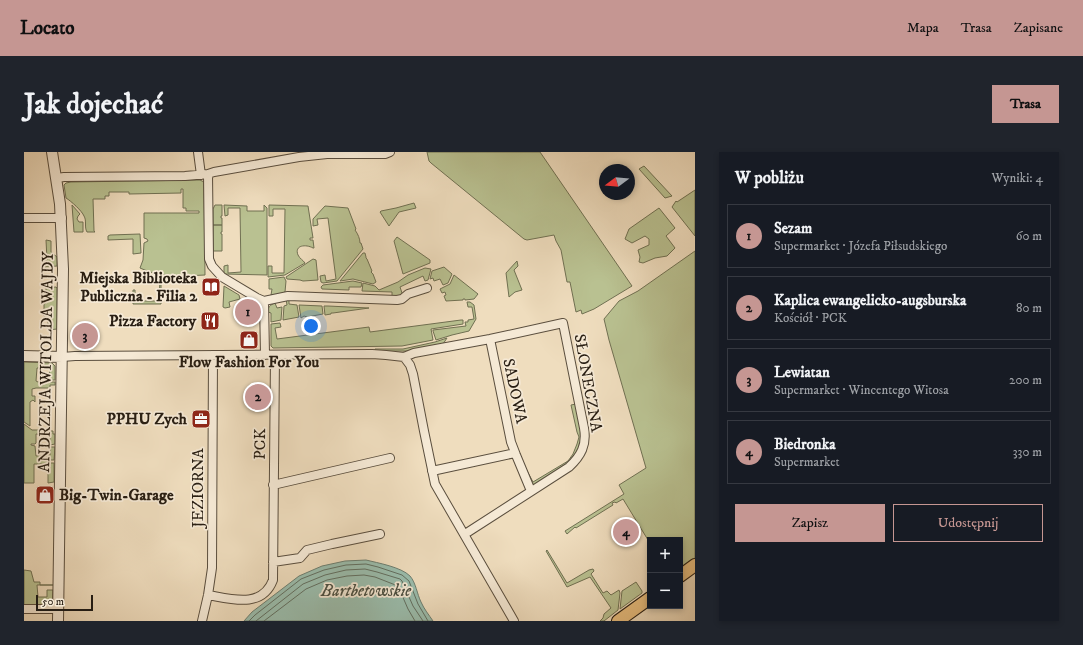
<!DOCTYPE html>
<html lang="pl">
<head>
<meta charset="utf-8">
<style>
	body { margin:0; font-family:"IM FELL DW Pica",serif; background:#20242c; color:#f1f3f6 }
	.controls { position:absolute; right:12px; bottom:12px; display:grid; overflow:hidden; border-radius:0px; box-shadow:0 2px 6px #0003 }
	.controls button { width:36px; height:36px; display:grid; place-items:center; padding:0; border:0; border-bottom:1px solid #363941; background:#171b24; color:#f1f3f6; font:20px sans-serif }
	.compass { position:absolute; left:575px; top:12px; width:36px; height:36px; border-radius:50%; background:#171b24; box-shadow:0 2px 6px #0003; rotate:254deg }
	.scale { position:absolute; left:12px; bottom:10px; width:57px; box-sizing:border-box; padding-left:4px; border:2px solid #281e13; border-top:0; font-size:11px; line-height:14px; white-space:nowrap; color:#281e13; -webkit-text-stroke:3px #f5e9d5; paint-order:stroke }
	.you { position:absolute; left:287px; top:174px; width:14px; height:14px; margin:-10px; border:3px solid #fff; border-radius:50%; background:#1a73e8; box-shadow:0 0 0 6px #1a73e833 }
	.badge { display:grid; place-items:center; width:26px; height:26px; border-radius:50%; background:#c59692; color:#111; font-size:13px; font-weight:700 }
	.pin { position:absolute; translate:-50% -50%; border:2px solid #fff; box-shadow:0 1px 4px #0006 }
	.list { margin:0; padding:0; list-style:none }
	h2 { display:flex; justify-content:space-between; align-items:center; height:52px; margin:0; padding:0 16px; font-size:17px }
	h2 small { font-size:13px; font-weight:400; color:#9ea1a6 }
	.list li { display:grid; grid-template-columns:26px 1fr auto; gap:12px; align-items:center; box-sizing:border-box; height:64px; margin:0 8px 8px; padding:0 8px; border:1px solid #363941; border-radius:0px }
	.list b { display:block; font-size:15px; white-space:nowrap }
	.list p { margin:0; font-size:13px; white-space:nowrap; color:#9ea1a6 }
	.list em { font-size:13px; font-style:normal; color:#9ea1a6 }
	.actions { display:flex; gap:8px; padding:12px 16px }
	.actions a { flex:1; padding:9px 0; border:1px solid #c59692; border-radius:0px; text-align:center; font-size:14px; color:#c59692 }
	.actions .main { background:#c59692; color:#111 }
	.map { position:relative; flex:none; width:671px; height:469px; overflow:hidden; border-radius:0px }
	header { display:flex; align-items:center; gap:24px; box-sizing:border-box; height:56px; padding:0 20px; background:#c59692; color:#111 }
	header strong { font-size:19px }
	nav { display:flex; gap:22px; margin-inline-start:auto; font-size:14px }
	.intro { display:flex; align-items:center; justify-content:space-between; box-sizing:border-box; height:96px; padding:0 24px }
	h1 { margin:0; font-size:28px }
	.button { padding:10px 18px; border-radius:0px; background:#c59692; color:#111; font-size:14px; font-weight:700 }
	main { display:flex; gap:24px; padding:0 24px }
	aside { flex:1; background:#171b24; border-radius:0px; box-shadow:0 2px 6px #0003 }
	.map>svg:first-child { display:block }
</style>
</head>
<body>
<header>
<strong>Locato</strong>
<nav><a>Mapa</a><a>Trasa</a><a>Zapisane</a></nav>
</header>
<div class="intro"><h1>Jak dojechać</h1><a class="button">Trasa</a></div>
<main>
<div class="map">
<svg width="671" height="469" viewBox="0 0 671 469">
	<rect width="100%" height="100%" fill="#efddbe"/>
	<filter id="stains"><feTurbulence type="fractalNoise" baseFrequency=".005" numOctaves="4"/><feColorMatrix values="0 0 0 0 .2 0 0 0 0 .09 0 0 0 0 .02 0 0 0 .5 -.17"/></filter>
	<radialGradient id="worn" r=".72"><stop offset=".6" stop-color="#630" stop-opacity="0"/><stop offset="1" stop-color="#630" stop-opacity=".3"/></radialGradient>
	<path fill="#b9c191" stroke="#707052" d="M403 0H516L608 134 570 157 558 162 557 158 552 160 546 130H543L537 98 532 89 530 83 503 88 500 87 407 11 405 9Z
		M620 14 648 44 641 46 615 17Z
		M176 28 180 30 181 123C159 124 136 126 116 116L119 108 120 91 124 89 123 87 120 86V61H175V59H162V56H159V37H157V41L105 42V40H85V44H81V47H69L70 79 71 80H63C60 75 63 69 60 64 58 59 47 49 42 46L40 33 42 31 47 30Z
		M671 38V84L648 55 652 49 653 50Z
		M390 51 392 56 375 60 365 74 356 60 357 59 372 56Z
		M48 53 56 62 54 64 53 67 55 70H59V80H50Z
		M191 53H198V64H197V66H198V73H189V57Z
		M200 53 223 54V59H240V53L243 56V123L200 122V114L204 113V121L217 120 216 56H204V63L201 64Z
		M245 53 284 54 289 86H286V88H289L290 96H289C282 92 270 93 274 103 276 107 279 108 281 111L261 123 244 125V114H248V121H260L261 57H249V64H245Z
		M301 54 324 56 332 77 331 78C334 82 336 87 336 91H337L339 97 313 129 299 131 297 130 296 124 301 123 302 129 312 127 304 66 293 67 294 73 289 74V67Z
		M635 56 651 76 642 84 651 96 643 104 631 106 619 111 615 110 616 105 614 98 625 93V87L621 84 608 91 601 87 605 77Z
		M189 73H198V80H197V82H198V99H189Z
		M116 82 117 101 109 102V87L84 88V84L86 83Z
		M373 85 406 108V111L379 122 370 89Z
		M22 88 27 89V100L33 105V114L21 115 20 108H23Z
		M671 99V406L656 416V388H627L626 387 624 388 599 347 592 351 591 350 588 351 589 353 552 376 551 375 543 382 541 379 600 342 595 333 622 316 585 188 580 167 595 149 614 139Z
		M339 101H341L342 105V106L343 107 348 119 347 120 349 122 352 130 349 132 329 127 316 129Z
		M289 107 292 108 294 128 279 129 276 128 263 127 262 125Z
		M493 109 494 114 490 118 498 138 491 140 485 145 482 121Z
		M420 115 428 122 424 131 419 133 416 127 410 129 409 126 406 127 408 119Z
		M401 116 407 117 404 128 401 129 399 124 376 135 378 141V144L368 146V140L338 139 339 131 351 134 355 138 374 130 384 123Z
		M125 122 140 125V127H137V152H109V138H111V149H135L136 127H125Z
		M430 123 454 142 450 147 441 148V147H439V148L422 149 420 144 422 143 421 140 418 141 416 137 426 132Z
		M260 125 262 129 261 140 255 143H247L248 137H245V127Z
		M329 129 338 131 337 135H325V138L298 137 297 135 299 133Z
		M200 134 215 143 216 147 205 150 206 155 201 156 199 155Z
		M32 135 33 136V177L24 178V164H20V151H22V136Z
		M265 146V152L273 153 275 165 259 168 260 154 263 153 262 147Z
		M443 150H446L450 153 452 167 445 179 428 183 412 188 409 179V178L442 174 441 170H444V168L450 167 448 155H444Z
		M251 151 253 156 258 155 257 168 247 170V161L244 160C244 155 246 153 251 151Z
		M275 153 298 154 299 162 283 165 280 164 277 166Z
		M300 154H304L345 156 309 161H307V162L301 163Z
		M437 168H439V172L407 177 409 188 378 194 249 196 247 194V172L256 171 257 175 251 176 253 187 345 175 346 180Z
		M423 186 419 192 383 199H351V197H379L411 190Z
		M0 210 28 211 31 214V228H25L26 216H13L12 229 14 230H31V233H26V237L25 236H12L8 237V244H11V250L9 248 6 250V274L0 270Z
		M552 252C554 261 557 270 558 280 560 307 531 320 511 333L508 332 500 315H501L509 330 544 309 549 302 553 292 555 285 553 280 547 253Z
		M0 272 8 278H19L20 279H29V282H31V292L26 293V283L12 282V291L11 292H7V293L11 294 12 304 26 303V295H31L30 308H24V311H30V330L24 331V312H10V331H0Z
		M523 398 543 431 565 418 569 417 570 419 567 422 579 441 583 439 587 443 595 438 596 441 594 458 580 469H576L579 466 580 462 587 456 566 425 543 435 522 399Z
		M0 418 7 419 10 430H16V433H29H13L14 445H23V438H29L28 454H0Z
		M612 430 618 439V441L596 457 598 439Z"/>
	<path fill="#9abdad" stroke="#6c7d6f" d="M342 408C354 411 377 415 386 424 392 431 393 442 397 450 400 457 405 463 409 469H220L228 460 275 424 298 414 321 409Z"/>
	<g fill="none" stroke-linecap="round" stroke-linejoin="round">
		<path stroke="#616e60" stroke-width="1" d="M225 469 231 463 277 427 300 418 322 413 342 412 354 415 378 423 385 429 394 452 404 469
			M232 469 279 432 301 423 322 418 341 417 353 420 376 427 378 429 389 454 399 469
			M240 469 282 437 303 428 323 424 340 423 351 425 374 434 384 457 391 469"/>
		<g stroke="#5a4e3e" stroke-width="10">
			<path id="minor" d="M174 0 177 23
				M184 22 185 107 188 114 198 125 233 146 240 149 264 144 373 148 378 147 384 142 403 136
				M33 26 40 25 161 24 184 22 190 20 275 5 303 2H361L366 0
				M0 66H38
				M240 149 241 203
				M466 187 487 290 492 303 507 339
				M38 205 51 204 348 202 362 203 380 205 386 213 389 222 400 279 411 332 490 469
				M380 205 390 201 466 187 539 171 560 276C563 293 557 304 545 315L441 382
				M408 319 491 301
				M249 333 366 306
				M249 410 276 406 283 398 308 392 356 382
				M184 443C207 447 238 457 249 428L251 203
				M0 457H34
				M178 469 184 443 188 416 189 203"/>
		</g>
		<g stroke="#5a4e3e" stroke-width="12">
			<path id="tertiary" d="M28 0 36 52 39 117 34 469
				M0 204 38 205"/>
		</g>
		<g stroke="#281e13" stroke-width="14">
			<path id="primary" d="M656 424 671 413
				M594 469 626 446"/>
		</g>
		<use href="#minor" stroke="#f5e9d5" stroke-width="8"/>
		<use href="#tertiary" stroke="#f5e9d5" stroke-width="10"/>
		<use href="#primary" stroke="#e8be7f" stroke-width="12"/>
	</g>
	<defs>
		<g id="library-square" transform="scale(1)"><rect x="-9" y="-9" width="18" height="18" rx="4" fill="#8f2418" stroke="#f5e9d5"/><path d="M-6-4Q-3-5.5-.7-3.5V5Q-3 3-6 4ZM6-4Q3-5.5 .7-3.5V5Q3 3 6 4Z" fill="#fff"/></g>
		<g id="restaurant-square" transform="scale(1)"><rect x="-9" y="-9" width="18" height="18" rx="4" fill="#8f2418" stroke="#f5e9d5"/><path d="M-5-6h1v4h1v-4h1v4h1v-4h1v5L-1.5 .5V6h-2V.5L-5-1ZM5-6V6H3V1.5H1.5Q1.5-4 5-6Z" fill="#fff"/></g>
		<g id="shop-square" transform="scale(1)"><rect x="-9" y="-9" width="18" height="18" rx="4" fill="#8f2418" stroke="#f5e9d5"/><path d="M-5-2.5h2.3a2.7 3.5 0 0 1 5.4 0H5L5.5 6h-11ZM-1.5-2.5h3a1.5 2.3 0 0 0-3 0Z" fill="#fff"/></g>
		<g id="office-square" transform="scale(1)"><rect x="-9" y="-9" width="18" height="18" rx="4" fill="#8f2418" stroke="#f5e9d5"/><path d="M-6-3h4V-5.5h4V-3h4V5H-6ZM-1-4.5V-3h2v-1.5ZM-6 0V1H6V0Z" fill="#fff"/></g>
	</defs>
	<g fill-rule="evenodd">
		<use href="#library-square" x="187" y="135"/>
		<use href="#restaurant-square" x="186" y="169"/>
		<use href="#shop-square" x="225" y="188"/>
		<use href="#office-square" x="177" y="267"/>
		<use href="#shop-square" x="21" y="343"/>
	</g>
	<g text-anchor="middle" dominant-baseline="central" stroke-width="3.5" stroke-linejoin="round" paint-order="stroke">
		<g font-size="16" font-weight="bold" fill="#281e13" stroke="#f5e9d5" text-anchor="end">
			<text x="173" y="126">Miejska Biblioteka<tspan x="173" dy="18">Publiczna - Filia 2</tspan></text>
			<text x="172" y="169">Pizza Factory</text>
			<text x="225" y="210" text-anchor="middle">Flow Fashion For You</text>
			<text x="163" y="267">PPHU Zych</text>
			<text x="35" y="343" text-anchor="start">Big-Twin-Garage</text>
		</g>
		<g font-size="16" fill="#281e13" stroke="#f5e9d5">
			<text transform="translate(22 210) rotate(-89)">ANDRZEJA WITOLDA WAJDY</text>
			<text transform="translate(564 231) rotate(80)">SŁONECZNA</text>
			<text transform="translate(491 239) rotate(78)">SADOWA</text>
			<text transform="translate(236 292) rotate(-89)">PCK</text>
			<text transform="translate(174 336) rotate(-90)">JEZIORNA</text>
		</g>
		<g font-size="17" font-style="italic" fill="#4a4e41" stroke="#f5e9d5">
			<text x="342" y="439">Bartbetowskie</text>
		</g>
	</g>
	<rect width="100%" height="100%" filter="url(#stains)"/>
	<rect width="100%" height="100%" fill="url(#worn)"/>
</svg>
<div class="controls">
<button>+</button>
<button>−</button>
</div>
<svg class="compass" viewBox="-18 -18 36 36"><path d="M0-13l5 13h-10z" fill="#e53935"/><path d="M0 13l5-13h-10z" fill="#9ea1a6"/></svg>
<div class="scale">50 m</div>
<div class="you"></div>
<div class="pin badge" style="left:224px;top:160px">1</div>
<div class="pin badge" style="left:234px;top:245px">2</div>
<div class="pin badge" style="left:61px;top:184px">3</div>
<div class="pin badge" style="left:602px;top:380px">4</div>
</div>
<aside>
<h2>W pobliżu<small>Wyniki: 4</small></h2>
<ul class="list">
<li><span class="badge">1</span><div><b>Sezam</b><p>Supermarket · Józefa Piłsudskiego</p></div><em>60 m</em></li>
<li><span class="badge">2</span><div><b>Kaplica ewangelicko-augsburska</b><p>Kościół · PCK</p></div><em>80 m</em></li>
<li><span class="badge">3</span><div><b>Lewiatan</b><p>Supermarket · Wincentego Witosa</p></div><em>200 m</em></li>
<li><span class="badge">4</span><div><b>Biedronka</b><p>Supermarket</p></div><em>330 m</em></li>
</ul>
<div class="actions"><a class="main">Zapisz</a><a>Udostępnij</a></div>
</aside>
</main>
</body>
</html>
